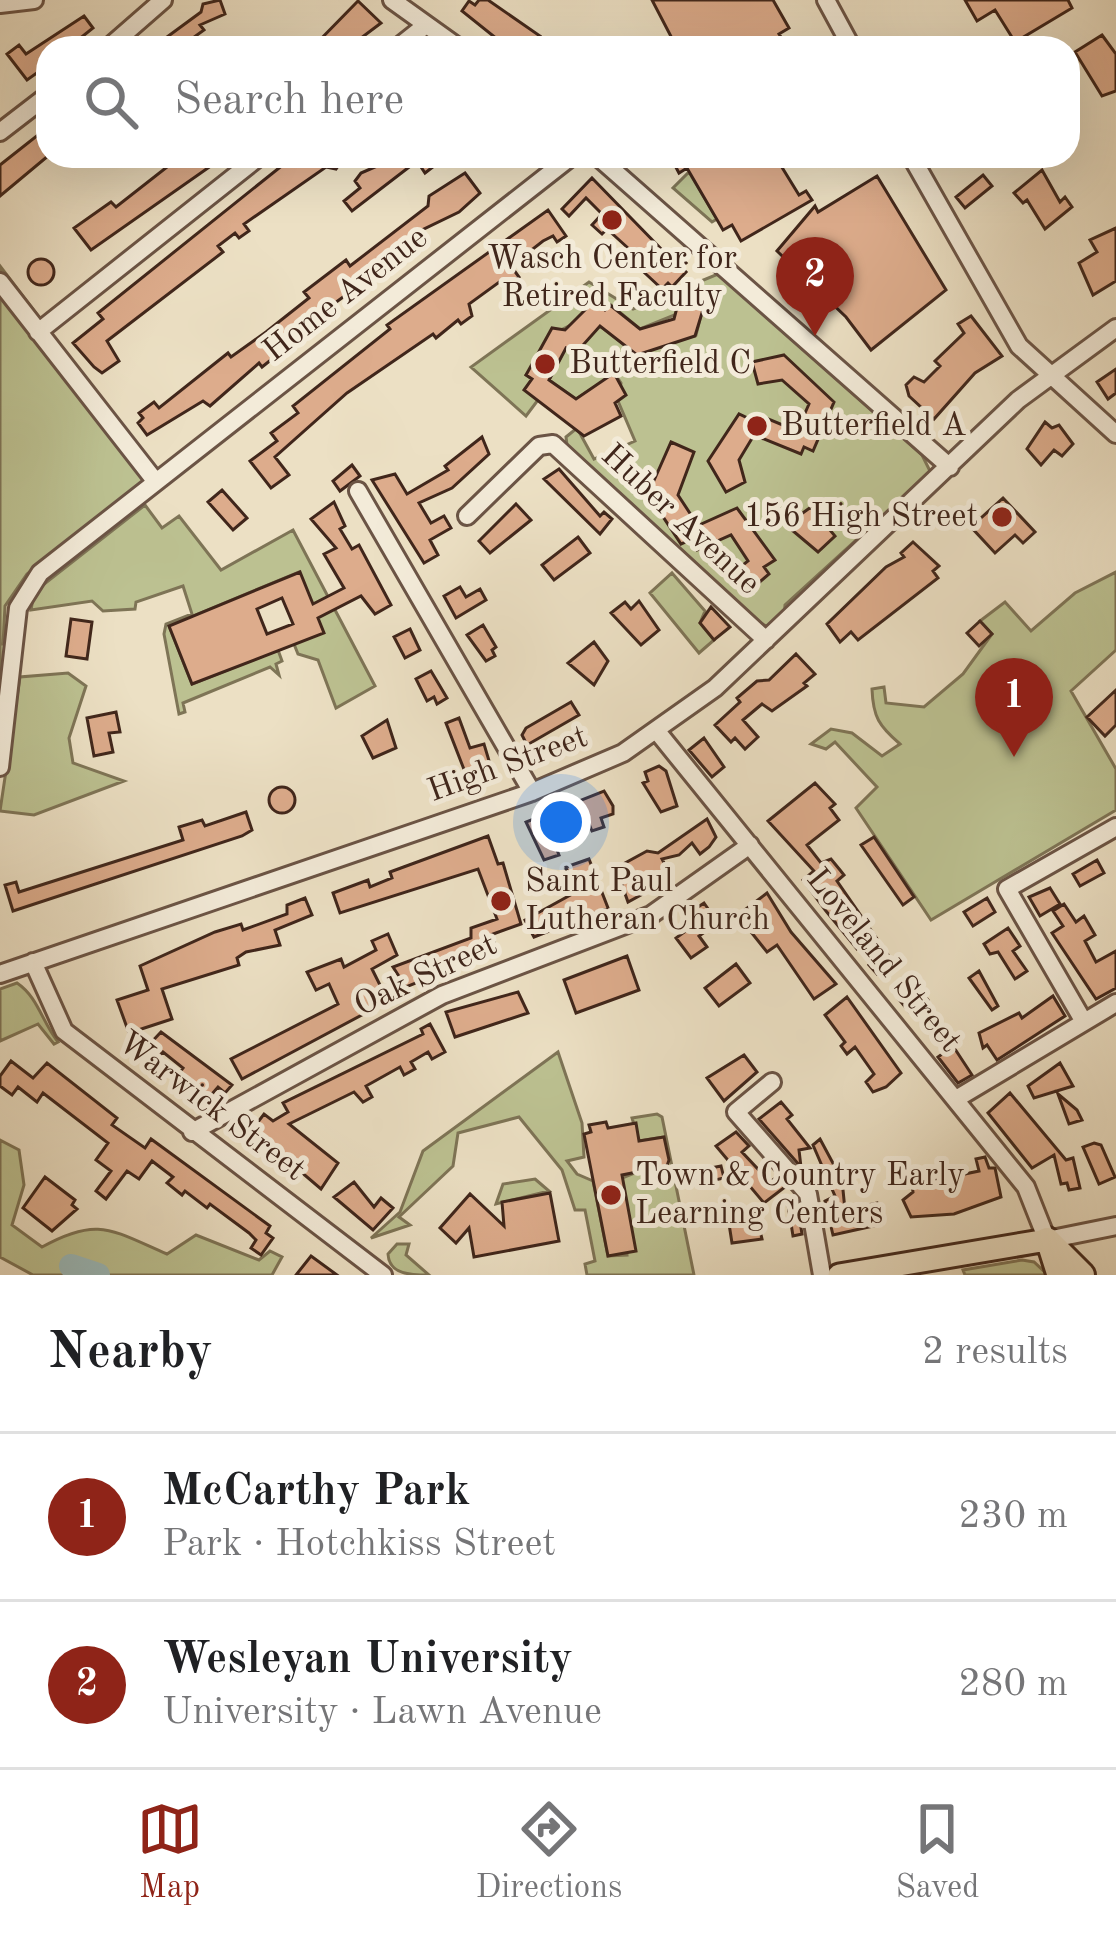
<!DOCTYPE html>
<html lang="en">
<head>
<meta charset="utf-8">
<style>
	body { margin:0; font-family:"Old Standard TT",serif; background:#f6f6f6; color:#202124 }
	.you { position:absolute; left:561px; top:822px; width:42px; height:42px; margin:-30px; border:9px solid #fff; border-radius:50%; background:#1a73e8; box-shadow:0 0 0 18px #1a73e833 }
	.badge { display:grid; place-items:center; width:78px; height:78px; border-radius:50%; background:#8f2418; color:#fff; font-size:39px; font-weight:700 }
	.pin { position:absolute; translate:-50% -99px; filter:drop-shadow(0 3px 6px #0008) }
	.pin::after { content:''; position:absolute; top:63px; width:42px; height:36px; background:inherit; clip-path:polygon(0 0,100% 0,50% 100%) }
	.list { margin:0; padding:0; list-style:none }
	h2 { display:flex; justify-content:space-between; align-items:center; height:156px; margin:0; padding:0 48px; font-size:51px }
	h2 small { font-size:39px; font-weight:400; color:#757577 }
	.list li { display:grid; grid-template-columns:78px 1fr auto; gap:36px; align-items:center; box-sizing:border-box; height:168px; padding:0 48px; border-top:3px solid #e0e0e0 }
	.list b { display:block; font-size:45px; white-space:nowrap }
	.list p { margin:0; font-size:39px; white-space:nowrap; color:#757577 }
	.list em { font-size:39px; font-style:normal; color:#757577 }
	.icon { flex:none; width:66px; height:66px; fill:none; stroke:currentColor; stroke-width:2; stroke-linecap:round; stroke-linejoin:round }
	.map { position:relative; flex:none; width:1116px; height:1275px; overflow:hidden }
	.search { position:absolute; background:#fff; box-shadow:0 12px 48px #0002; left:36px; right:36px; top:36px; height:132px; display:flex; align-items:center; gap:30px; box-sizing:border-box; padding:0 42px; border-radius:36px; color:#757577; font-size:45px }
	.sheet { height:492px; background:#fff }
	nav { display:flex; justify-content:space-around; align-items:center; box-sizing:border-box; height:168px; border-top:3px solid #e0e0e0; background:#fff; font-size:33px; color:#757577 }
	nav a { display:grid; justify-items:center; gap:6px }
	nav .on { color:#8f2418 }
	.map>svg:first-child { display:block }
</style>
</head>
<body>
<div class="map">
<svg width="1116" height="1275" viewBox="0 0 1116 1275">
	<rect width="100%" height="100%" fill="#ece0c4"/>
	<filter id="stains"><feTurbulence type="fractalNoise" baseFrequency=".00167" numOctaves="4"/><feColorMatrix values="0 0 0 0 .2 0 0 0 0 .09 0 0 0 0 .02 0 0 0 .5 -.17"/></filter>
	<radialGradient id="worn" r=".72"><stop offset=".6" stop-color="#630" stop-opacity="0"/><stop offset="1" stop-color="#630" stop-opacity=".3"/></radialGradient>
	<path fill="#bcc191" stroke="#7e7456" stroke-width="3" d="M689 172 717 219 712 222 673 188Z
		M0 266 156 471 27 574 5 606 3 644 9 645 0 734Z
		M718 274 922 455 931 473 926 485 912 489 785 605 784 617 771 627 760 624 567 445 566 437 577 428 594 459 635 441 618 401 621 383 615 374 576 399 549 380 566 348 600 326 637 354 696 335 704 303 640 329 611 305 563 329 526 375 532 379 525 390 538 400 526 416 471 367 589 282 633 309Z
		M145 505 162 528 179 516 221 570 293 530 375 686 336 708 318 660 298 654 294 644 299 572 169 626 192 684 278 650 282 661 276 664 279 675 270 667 183 703 185 712 179 714 164 634 166 624 192 614 183 586 136 602 135 609 103 611 92 601 31 610 34 592Z
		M1116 572V650L1071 691 1116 769V810L931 920 856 808 877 787 835 742 826 749 811 744 831 729 852 733 882 756 900 744C879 726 873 717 872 689L884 687 886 703 924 707 963 674 992 634 980 621 1005 602 1031 631 1075 593Z
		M672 573 705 611 700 623 714 640 699 653 650 593Z
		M68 673 86 686 69 738 73 763 124 781 34 815 0 811 20 677Z
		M17 983C38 997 42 1022 58 1042L54 1044 38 1024 0 1041V989Z
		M558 1052 582 1123 584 1157 567 1161 577 1174 593 1181 608 1256 627 1255 622 1178 669 1159 664 1137 639 1141 632 1118 657 1114 662 1117 694 1275H587L585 1264 595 1261 585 1210H575L562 1170 519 1117 458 1133 453 1166 399 1217 410 1225 371 1238 400 1212 423 1151Z
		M0 1140 19 1150 24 1185 12 1225 42 1247C98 1216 111 1230 167 1254L196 1235 259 1260 270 1251 282 1257 272 1275H33L0 1257Z
		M535 1179 549 1191 496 1204 503 1184Z
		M397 1244H409L406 1255 429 1275C412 1275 389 1275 388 1254Z
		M1022 1260 1034 1262 1048 1275H965L963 1270Z"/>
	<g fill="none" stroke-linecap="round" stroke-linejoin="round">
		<path stroke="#9bbbbc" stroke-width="24" d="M71 1266 98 1275"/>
	</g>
	<path fill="#ddac8c" stroke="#40261b" stroke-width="3" fill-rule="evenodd" d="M220 0 225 14 200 25 204 30 179 48H152L201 12 203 4Z
		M479 0H488L540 36 531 48H514L497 39 462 11 469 1 475 5Z
		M652 0H773L789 28 779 34 788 48H677Z
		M965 0H1068L1072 8 1015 42 995 10 977 21Z
		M358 1 381 23 361 38 364 42 356 48H312Z
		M84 16 93 28 68 48H48V65L27 80 7 54 19 45 26 54Z
		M1102 35 1116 54V91L1102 96 1075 52Z
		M48 127V156L0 196V165Z
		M181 156H225L91 250 74 228 111 202 116 207Z
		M294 156H345L336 169 326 167 244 224 249 231 239 238 235 233 218 246 223 252 107 341 119 361 102 373 94 367 73 343 103 319 98 313Z
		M400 156H447L425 173 417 161 352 211 344 201 360 188 355 181 361 173Z
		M670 156H775L799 195 806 191 812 200 741 241 732 225 723 230 687 168 679 173Z
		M1042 170 1060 202 1065 197 1072 207 1045 229 1027 200 1023 203 1014 193Z
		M465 173 480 193 459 212 420 231 424 238 313 319 316 324 262 367 259 363 210 406 203 401 147 435 138 423 143 418 139 413 154 402 159 408 228 353 231 357 266 332 309 298 304 292 346 260 350 266 428 206 429 196Z
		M983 175 992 186 965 208 956 197Z
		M877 176 946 290 871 350 846 317 777 251 815 206 818 212Z
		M592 178 669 257 678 255 686 263 681 267 686 272 672 287 668 283 662 289 633 262 628 248 607 229 602 234 592 225 602 214 586 198 569 216 562 209Z
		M548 210 566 236 557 242 553 236 543 241 511 266 519 277 507 287 502 280 469 304 472 316 461 324 458 320 436 338 433 334 347 393 275 457 289 475 271 488 250 461 277 441 271 433 298 413 293 406 390 329 387 325Z
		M1116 228V281L1093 295 1079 263 1097 252 1090 240Z
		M28 272a13 13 0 1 1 26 0a13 13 0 1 1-26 0Z
		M680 296 705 303 695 336 637 355 600 326 576 353 566 348 549 380 576 399 614 373 626 395 615 403 621 416 584 436 524 390 532 379 526 375 552 328 565 330 595 300 605 310 610 305 640 329 674 319Z
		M971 316 1002 356 975 373 934 419 909 396 906 385 914 377 924 382 940 366 935 361 964 333 958 324Z
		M784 355 834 402 813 451 804 447 801 454 754 435 739 460 745 482 726 492 708 461 739 414 752 420 756 414 797 431 809 404 782 380 758 384 752 362Z
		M1116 369V393L1108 399 1097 382Z
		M1045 422 1052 428 1059 425 1073 444 1062 456 1054 450 1041 465 1027 449Z
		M482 437 489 454 452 488 419 503 431 523 444 516 451 528 430 540 438 555 424 563 372 480 395 474 407 494 448 470 445 466Z
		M671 442 694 452 678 495 695 521 699 525 737 508 775 560 764 567 769 574 747 593 728 577 748 561 731 535 697 550 692 539 681 544 648 494Z
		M352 465 360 476 340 491 333 481Z
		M559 469 600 516 604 512 612 519 600 534 544 479Z
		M222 490 247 518 233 530 208 502Z
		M1003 498 1035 532 1023 543 1015 535 995 553 971 527Z
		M334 502 345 526 340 529 352 549 359 545 391 605 375 614 361 596 318 618 324 633 192 684 169 626 300 572 313 604 344 588 324 554 336 548 311 519ZM282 598 293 624 267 634 257 609Z
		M516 504 531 520 490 553 479 541Z
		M811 507 835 536 818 552 786 525Z
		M578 537 590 553 554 580 542 565Z
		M913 542 939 566 933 571 938 578 858 640 851 632 840 642 827 624 886 567 904 557 901 553Z
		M460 587 466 597 480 589 486 600 456 618 444 596Z
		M639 601 659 630 641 645 611 613 625 602 631 609Z
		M711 607 730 627 714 640 700 623Z
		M71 619 92 622 87 659 66 656Z
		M980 621 992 634 979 646 967 633Z
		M483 625 496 647 492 650 495 656 486 661 467 635Z
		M410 629 420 650 405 658 394 637Z
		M594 642 608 661 594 685 568 663Z
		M796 654 815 674 804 683 807 686 772 711 762 704 743 720 758 737 745 749 735 738 731 742 715 725 740 702 737 698 757 681 769 680Z
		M431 671 447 698 437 704 434 697 427 701 416 679Z
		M1116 690V725L1105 736 1087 717Z
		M571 702 579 715 527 745 522 735 526 728Z
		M116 712 120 732 109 733 113 752 94 756 87 718Z
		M459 718 470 748 484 744 490 764 465 772 446 723Z
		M387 720 396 748 373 758 362 736Z
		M704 738 724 767 712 777 689 750Z
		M659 766 666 771 677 806 661 812 643 783 648 781 645 772Z
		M815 783 835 804 830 808 839 820 807 845 821 863 831 859 840 870 844 875 837 881 893 962 877 974 869 965 877 959 865 943 857 949 826 911 803 880 814 871 768 821Z
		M269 800a13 13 0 1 1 26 0a13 13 0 1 1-26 0Z
		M604 791 613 806V814L601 818 604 827 592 831 589 824 577 829 580 836 555 845 559 855 544 860 526 822Z
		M246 812 252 830 242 836 13 911 5 885 16 882 19 892 183 840 179 827 202 820 205 826Z
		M707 819 716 837 709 847 700 854 692 843 679 855 662 859 672 878 628 902 616 868 647 851 658 853Z
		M488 836 498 864 503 863 521 924 493 934 496 951 406 987 393 967 471 938V928L497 919 478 869 340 913 333 893 368 880 370 887 392 878 390 872Z
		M874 837 914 897 903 905 861 845Z
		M589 859 608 908 534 937 525 920 574 893 566 867Z
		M1097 860 1104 873 1080 886 1073 874Z
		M1050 888 1060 904 1040 916 1029 897Z
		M767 893 791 932 836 984 814 999 777 945 767 952 743 922 742 912Z
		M305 898 312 915 275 930 280 945 246 952 237 958 239 965 162 989 172 1019 129 1033 117 1000 148 990 140 966 215 932 241 924 243 930 287 914V905Z
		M987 898 995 912 973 926 964 912Z
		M704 903 718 923 699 936 707 947 691 958 676 938 698 922 692 911Z
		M1064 904 1076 922 1084 916 1095 935 1085 941 1096 962 1116 951V988L1096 999 1052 933 1063 926 1053 911Z
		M1008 928 1020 946 1013 951 1027 971 1015 979 998 952 990 954 984 944Z
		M388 934 397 955 372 969 388 1001 242 1079 231 1059 338 1004 329 984 316 990 307 972 341 959 344 967 376 950 372 941Z
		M627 956 639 990 576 1013 564 980Z
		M736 964 750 983 719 1006 705 988Z
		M979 971 998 1006 992 1010 969 978Z
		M914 983 928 1000 911 1014 897 997 904 985Z
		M518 992 528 1013 455 1037 446 1012Z
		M1053 996 1065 1016 997 1060 987 1045 983 1048 979 1033 1019 1013 1022 1018Z
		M847 997 901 1073 886 1087 873 1092 866 1082 874 1074 855 1047 847 1054 841 1046 845 1042 825 1015Z
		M430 1024 445 1052 432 1059 428 1052 411 1062 415 1069 404 1075 400 1067 366 1086 372 1097 363 1102 354 1092 289 1124 338 1163 321 1189 252 1130 264 1114 273 1121 288 1112 283 1103 423 1034 421 1029Z
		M161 1032 232 1085 225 1093 218 1087 205 1102 176 1077 183 1068 163 1052 157 1058 146 1048Z
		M953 1046 972 1075 958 1083 938 1057Z
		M744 1055 757 1072 724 1101 707 1078Z
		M11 1061 33 1078 47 1063 117 1118 112 1125 145 1148 151 1139 270 1226 266 1233 273 1238 261 1255 251 1248 256 1240 249 1233 210 1204 207 1208 185 1191 182 1195 167 1183 173 1177 152 1161 139 1179 127 1171 106 1199 96 1191 111 1171 96 1160 108 1143 43 1093 37 1102 18 1087 12 1095 0 1086V1076Z
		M1060 1063 1073 1086 1034 1098 1028 1086Z
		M1010 1093 1066 1160 1073 1158 1080 1188 1069 1190 1067 1183 1061 1184 1054 1155 1032 1168 988 1113Z
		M1058 1094 1077 1110 1082 1120 1069 1124Z
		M781 1102 792 1115 787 1119 810 1148 799 1150 801 1167 759 1119Z
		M606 1122 608 1128 636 1123 639 1141 664 1137 669 1160 667 1166 622 1175 636 1251 608 1256 584 1134 591 1132 589 1125Z
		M736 1132 749 1146 742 1152 770 1182 777 1177 785 1187 764 1203 716 1146Z
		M820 1139 842 1180 845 1210 877 1203 882 1224 833 1235 825 1201 835 1196 813 1145Z
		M1094 1143 1101 1145 1115 1177 1099 1184 1083 1147Z
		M985 1157 989 1168H995L1001 1197 954 1214 911 1217 903 1200 913 1192 912 1185 979 1171 976 1159Z
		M721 1166 724 1178 698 1184 695 1171Z
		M45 1177 75 1200 72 1205 77 1209 52 1231 23 1208Z
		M354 1182 374 1207 381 1198 393 1208 373 1230 334 1197Z
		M550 1193 559 1241 474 1257 469 1228 456 1243 440 1228 470 1194 504 1226 502 1202Z
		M797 1203 802 1234 793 1236 788 1205Z
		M761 1206 755 1210 762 1239 732 1243 727 1211Z
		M311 1256 337 1275H296Z"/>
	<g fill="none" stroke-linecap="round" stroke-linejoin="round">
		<g stroke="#6b5445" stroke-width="22">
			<path id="minor" d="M392 0 459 48
				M826 0 852 48
				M0 4 34 0
				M108 48 163 0
				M397 48 426 25
				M0 132 48 95
				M597 156 950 467
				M911 156 1019 346 1116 434
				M0 282 156 482
				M38 332 260 156
				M358 491 532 792
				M467 516 539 446 553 444 766 640
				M656 730 1026 1187 1047 1240 1116 1226
				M0 767 18 608 40 573 572 156
				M33 962 64 1031 383 1275
				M0 974 532 792 623 753 715 688 1018 400 1116 328
				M1084 1022 1007 889 1116 827
				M772 1082 736 1112 808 1194 822 1275
				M956 1099 1116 1003
				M192 1132 442 995 651 915 750 845"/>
		</g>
		<g stroke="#40261b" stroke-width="27">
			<path id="major" d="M839 1275 1047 1240 1058 1275"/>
		</g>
		<g stroke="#40261b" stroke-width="30">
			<path id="highway" d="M1047 1240 1082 1275"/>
		</g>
		<use href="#minor" stroke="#f3ebd9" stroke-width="16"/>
		<use href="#major" stroke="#ece0c4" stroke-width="21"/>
		<use href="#highway" stroke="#ece0c4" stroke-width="24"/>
	</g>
	<g fill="#8f2418" stroke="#f3ebd9" stroke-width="4.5">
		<circle cx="612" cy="220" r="12"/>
		<circle cx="545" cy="364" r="12"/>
		<circle cx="757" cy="426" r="12"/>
		<circle cx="1002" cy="517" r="12"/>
		<circle cx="501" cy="901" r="12"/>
		<circle cx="611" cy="1195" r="12"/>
	</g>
	<g text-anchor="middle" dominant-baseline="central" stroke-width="10" stroke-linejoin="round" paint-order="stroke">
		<g font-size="33" fill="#40261b" stroke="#f3ebd9" text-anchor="start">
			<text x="612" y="259" text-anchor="middle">Wasch Center for<tspan x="612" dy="38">Retired Faculty</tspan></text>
			<text x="569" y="364">Butterfield C</text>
			<text x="781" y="426">Butterfield A</text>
			<text x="978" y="517" text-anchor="end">156 High Street</text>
			<text x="525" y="882">Saint Paul<tspan x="525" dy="38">Lutheran Church</tspan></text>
			<text x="635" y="1176">Town &amp; Country Early<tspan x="635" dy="38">Learning Centers</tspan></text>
		</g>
		<g font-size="33" fill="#40261b" stroke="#f3ebd9">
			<text transform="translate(346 295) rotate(-38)">Home Avenue</text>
			<text transform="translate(680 520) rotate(43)">Huber Avenue</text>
			<text transform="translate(508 765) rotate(-20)">High Street</text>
			<text transform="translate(883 961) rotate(51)">Loveland Street</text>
			<text transform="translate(426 976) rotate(-25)">Oak Street</text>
			<text transform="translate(211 1107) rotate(37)">Warwick Street</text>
		</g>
	</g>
	<rect width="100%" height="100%" filter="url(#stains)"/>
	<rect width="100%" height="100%" fill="url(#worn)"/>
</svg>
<div class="you"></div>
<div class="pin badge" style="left:1014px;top:757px">1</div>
<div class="pin badge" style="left:815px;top:336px">2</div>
<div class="search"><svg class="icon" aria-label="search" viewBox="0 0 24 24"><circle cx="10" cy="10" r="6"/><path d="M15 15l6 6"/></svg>Search here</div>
</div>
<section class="sheet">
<h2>Nearby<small>2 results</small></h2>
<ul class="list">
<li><span class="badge">1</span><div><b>McCarthy Park</b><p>Park · Hotchkiss Street</p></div><em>230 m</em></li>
<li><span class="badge">2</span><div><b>Wesleyan University</b><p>University · Lawn Avenue</p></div><em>280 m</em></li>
</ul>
</section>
<nav>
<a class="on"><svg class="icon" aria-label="map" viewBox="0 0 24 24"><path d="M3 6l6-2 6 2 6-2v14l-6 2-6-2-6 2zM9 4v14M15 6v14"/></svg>Map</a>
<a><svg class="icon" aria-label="directions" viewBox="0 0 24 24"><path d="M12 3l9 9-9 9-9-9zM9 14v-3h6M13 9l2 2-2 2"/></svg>Directions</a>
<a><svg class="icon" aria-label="saved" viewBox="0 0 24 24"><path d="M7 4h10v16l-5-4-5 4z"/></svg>Saved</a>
</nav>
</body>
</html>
